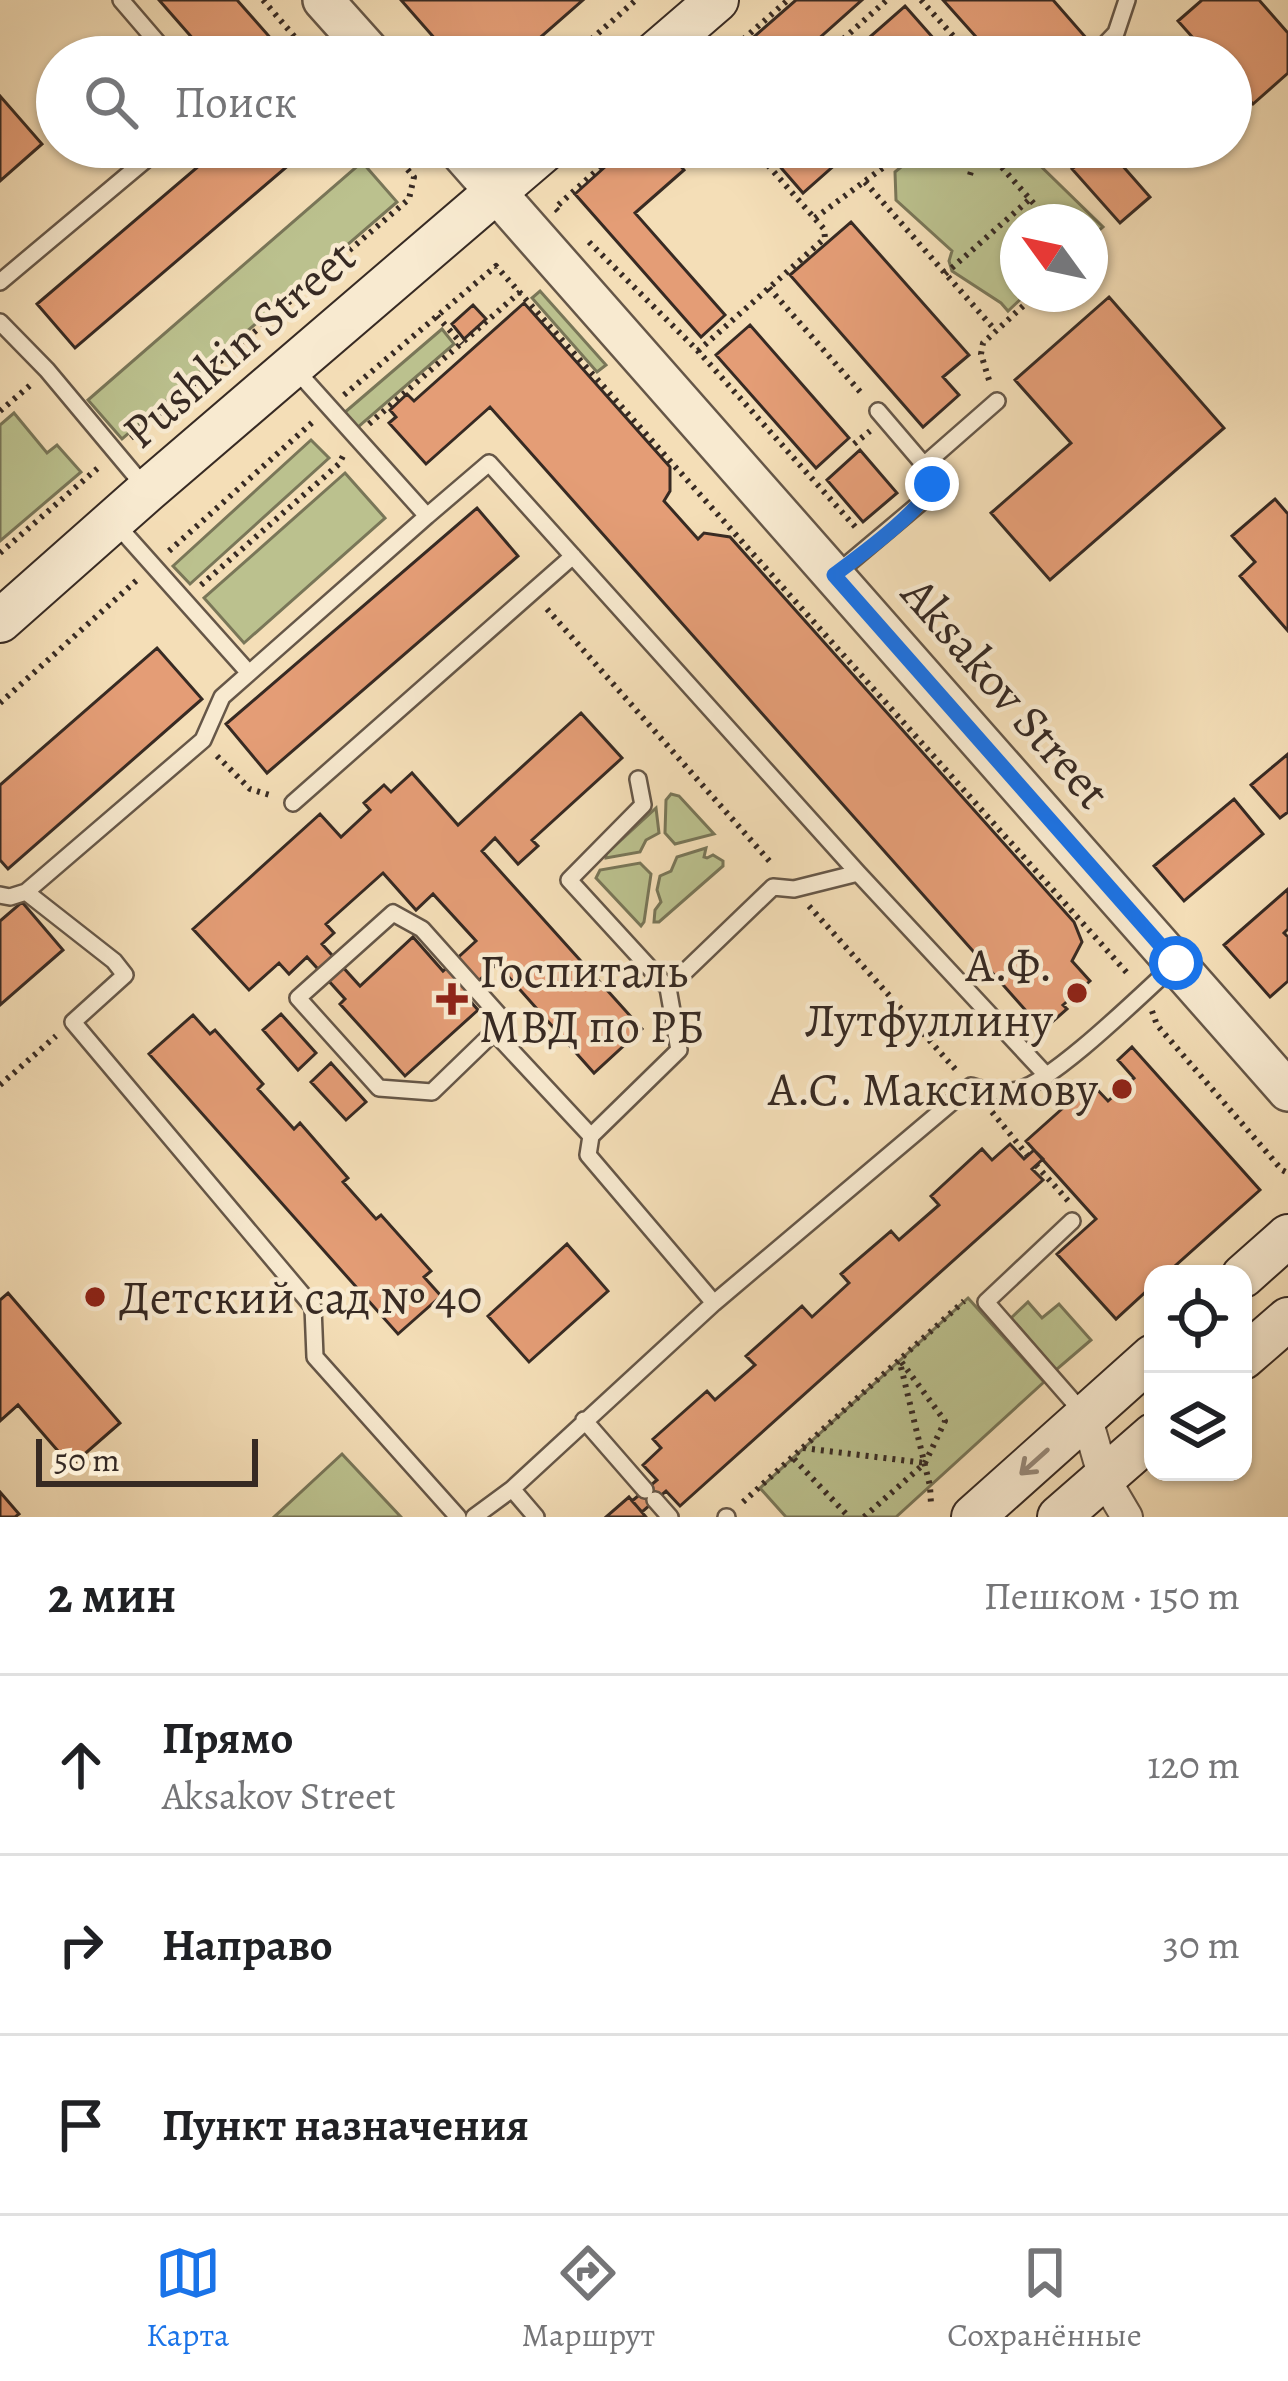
<!DOCTYPE html>
<html lang="ru">
<head>
<meta charset="utf-8">
<style>
	body { margin:0; font-family:Alegreya,serif; background:#f6f6f6; color:#202124 }
	.controls { position:absolute; right:36px; bottom:36px; display:grid; overflow:hidden; border-radius:24px; box-shadow:0 3px 9px #0004 }
	.controls button { width:108px; height:108px; display:grid; place-items:center; padding:0; border:0; border-bottom:3px solid #e0e0e0; background:#fff; color:#202124; font:60px sans-serif }
	.compass { position:absolute; left:1000px; top:204px; width:108px; height:108px; border-radius:50%; background:#fff; box-shadow:0 3px 9px #0004; rotate:303deg }
	.scale { position:absolute; left:36px; bottom:30px; width:222px; box-sizing:border-box; padding-left:12px; border:6px solid #372a23; border-top:0; font-size:33px; line-height:42px; white-space:nowrap; color:#372a23; -webkit-text-stroke:9px #f8ead0; paint-order:stroke }
	.stop { position:absolute; width:36px; height:36px; margin:-27px; border:9px solid #1a73e8; border-radius:50%; background:#fff }
	.stop.end { background:#1a73e8; border-color:#fff; box-shadow:0 3px 12px #0008 }
	.list { margin:0; padding:0; list-style:none }
	h2 { display:flex; justify-content:space-between; align-items:center; height:156px; margin:0; padding:0 48px; font-size:51px }
	h2 small { font-size:39px; font-weight:400; color:#757577 }
	.list li { display:grid; grid-template-columns:78px 1fr auto; gap:36px; align-items:center; box-sizing:border-box; height:180px; padding:0 48px; border-top:3px solid #e0e0e0 }
	.list b { display:block; font-size:45px; white-space:nowrap }
	.list p { margin:0; font-size:39px; white-space:nowrap; color:#757577 }
	.list em { font-size:39px; font-style:normal; color:#757577 }
	.icon { flex:none; width:66px; height:66px; fill:none; stroke:currentColor; stroke-width:2; stroke-linecap:round; stroke-linejoin:round }
	.map { position:relative; flex:none; width:1288px; height:1517px; overflow:hidden }
	.search { position:absolute; background:#fff; box-shadow:0 3px 9px #0004; left:36px; right:36px; top:36px; height:132px; display:flex; align-items:center; gap:30px; box-sizing:border-box; padding:0 42px; border-radius:66px; color:#757577; font-size:45px }
	.sheet { height:696px; background:#fff }
	nav { display:flex; justify-content:space-around; align-items:center; box-sizing:border-box; height:168px; border-top:3px solid #e0e0e0; background:#fff; font-size:33px; color:#757577 }
	nav a { display:grid; justify-items:center; gap:6px }
	nav .on { color:#1a73e8 }
	.map>svg:first-child { display:block }
</style>
</head>
<body>
<div class="map">
<svg width="1288" height="1517" viewBox="0 0 1288 1517">
	<rect width="100%" height="100%" fill="#f4deb7"/>
	<filter id="stains"><feTurbulence type="fractalNoise" baseFrequency=".00167" numOctaves="4"/><feColorMatrix values="0 0 0 0 .2 0 0 0 0 .09 0 0 0 0 .02 0 0 0 .5 -.17"/></filter>
	<radialGradient id="worn" r=".72"><stop offset=".6" stop-color="#630" stop-opacity="0"/><stop offset="1" stop-color="#630" stop-opacity=".3"/></radialGradient>
	<path fill="#bbc18e" stroke="#797658" stroke-width="3" d="M925 147H1021L1103 227 1090 238V222H1018V294H1026L1008 311 1001 303 952 271 949 261 952 251 896 200 895 172Z
		M362 162 397 202 122 439 88 400Z
		M540 291 606 365 597 372 532 298Z
		M442 329 454 344 357 428 344 413Z
		M14 413 47 453 57 445 81 472 0 541V425Z
		M311 440 329 458 190 584 173 566Z
		M345 473 385 518 244 643 204 598Z
		M671 794 679 796 714 834 675 844 665 833 666 800Z
		M656 808 659 833 646 840 640 852 606 858V854Z
		M706 848 704 857 707 858 713 855 723 861V866L659 922H654L655 910 661 902 657 890 660 876 671 871 677 857Z
		M640 863 651 874 644 922 641 926 596 878 600 870Z
		M968 1298 1044 1382 896 1517H786L760 1488Z
		M1028 1302 1042 1318 1059 1304 1091 1340 1056 1370 1011 1318Z
		M342 1454 401 1517H274Z"/>
	<path fill="#e49d76" stroke="#372a23" stroke-width="3" fill-rule="evenodd" d="M159 0H237L282 51 275 57H209Z
		M401 0H583L518 57H451Z
		M796 0H862L798 57H731Z
		M943 0H1053L1088 40 1069 57H994Z
		M1202 0H1259L1288 33V73L1253 104 1231 80V57H1210L1178 21Z
		M905 6 950 57H847Z
		M0 96 42 144 0 181Z
		M221 147H300L304 152 75 348 37 304Z
		M627 147H664L684 170 635 213 725 315 701 337 575 194Z
		M763 147H855L803 193Z
		M1097 147H1106L1150 197 1120 223 1072 169Z
		M851 222 969 355 943 377 959 395 923 427 790 275Z
		M1109 297 1224 428 1050 580 991 513 1071 443 1015 380Z
		M524 303 670 467V491L664 501 698 539 704 533 730 537 1074 922 1082 942 1072 961 1090 981 1063 1005 1067 1009 1043 1030 490 407 426 464 389 423 396 417 390 410 407 394 414 401Z
		M473 305 486 319 464 339 452 324Z
		M750 325 849 438 816 468 716 355Z
		M860 450 897 493 863 522 827 480Z
		M1275 499 1288 514V631L1240 576 1255 562 1232 536Z
		M477 508 518 556 267 773 226 724Z
		M157 648 202 699 8 869 0 860V785Z
		M581 713 622 758 532 840 538 846 518 864 495 838 482 851 642 1029 594 1073 497 964 464 994 478 1010 405 1076 340 1004 345 999 307 957 289 974 279 963 249 990 193 929 320 814 341 837 370 810 364 803 384 785 391 792 412 773 458 825ZM383 873 416 910 433 894 476 941 443 971 413 937 360 986 322 944 334 933 326 924Z
		M1288 754V812L1280 818 1251 785Z
		M1234 799 1263 834 1184 901 1154 866Z
		M1288 889V929L1284 933 1288 937V981L1270 997 1224 945Z
		M22 902 63 950 0 1005V921Z
		M281 1014 316 1053 298 1070 263 1030Z
		M193 1015 210 1034 215 1030 263 1084 258 1089 294 1129 300 1123 348 1178 343 1182 376 1219 381 1215 431 1271 424 1277 441 1296 398 1334 149 1054Z
		M1132 1047 1260 1190 1166 1274H1153V1285L1116 1319 1057 1254 1096 1219 1026 1141 1091 1083 1108 1101 1134 1078 1118 1060Z
		M331 1063 366 1102 346 1120 311 1082Z
		M1010 1144 1024 1159 1034 1150 1043 1159 1032 1169 1043 1180 680 1506 666 1491 642 1512 632 1501 657 1480 643 1465 661 1448 653 1439 707 1391 715 1400 755 1365 746 1356 802 1306 812 1317 849 1283 841 1274 891 1231 899 1240 939 1205 931 1196 982 1149 992 1160Z
		M567 1244 608 1291 529 1362 488 1316Z
		M8 1293 120 1423 71 1466 18 1405 0 1421V1300Z
		M0 1492 19 1514 15 1517H0Z
		M629 1497 646 1517H606Z"/>
	<g fill="none" stroke-linecap="round" stroke-linejoin="round">
		<g stroke="#665748" stroke-width="20">
			<path id="service" d="M121 0 170 57
				M1093 57 1116 33 1127 0
				M0 282 161 147
				M0 322 47 370 144 486
				M295 369 427 516 489 463 858 873 1047 1076
				M924 465 997 401
				M116 524 249 673
				M837 573 925 499 931 489V473L878 411
				M293 803 573 556
				M26 892 114 961 125 975 73 1022 313 1307 315 1357 458 1517
				M0 895 10 897 26 892 203 740 222 697 427 516
				M668 988 773 887 794 889 858 873
				M494 1032 498 1014 422 929 393 913 298 998 379 1088 432 1092 494 1032 591 1136 588 1155 714 1303
				M591 1136 679 1050 668 988 569 880 643 805 638 779
				M1072 1221 986 1302 1084 1414
				M584 1420 645 1490
				M512 1489 536 1517
				M655 1500 670 1517
				M474 1517 512 1489 714 1303 971 1086C986 1091 1002 1093 1018 1090 1054 1081 1143 993 1174 965
				M726 1517H727"/>
		</g>
		<g stroke="#665748" stroke-width="34">
			<path id="minor" d="M1086 1416 1104 1478 1127 1517"/>
		</g>
		<g stroke="#665748" stroke-width="44">
			<path id="tertiary" d="M323 0 374 57
				M456 147 1288 1091"/>
		</g>
		<g stroke="#372a23" stroke-width="46">
			<path id="secondary" d="M651 57 717 0
				M0 621 148 490 548 147
				M1243 1276 1288 1236
				M1243 1358 1288 1319
				M973 1517 1153 1356
				M1059 1517 1153 1435"/>
		</g>
		<path stroke="#372a23" stroke-width="6" stroke-dasharray="3 6" stroke-linecap="butt" d="M263 0 312 57
			M921 0 972 57
			M538 40 552 57
			M571 57 636 0
			M723 57 788 0
			M823 57 887 0
			M984 147 1050 222
			M970 175 978 147
			M865 182 995 330
			M558 211 555 208 623 147
			M815 218 911 147
			M589 242 698 351 858 530
			M1090 246 1100 237
			M945 274 1030 199
			M769 288 863 395
			M437 316 462 344
			M698 351 825 238 824 229 752 147
			M989 380 981 354 983 343 1036 294
			M344 395 496 266 1129 975
			M0 411 34 382
			M369 424 520 292
			M131 438 409 199 414 177 388 147
			M854 444 870 431
			M169 551 316 419
			M0 553 99 467
			M201 585 339 464 345 452
			M547 609 772 864
			M0 703 137 580
			M217 756 250 789 273 796
			M809 906 956 1070
			M1152 1011 1157 1025 1282 1170 1288 1173
			M0 1085 56 1036
			M992 1112 1028 1156
			M1036 1165 1070 1203
			M901 1367 930 1486 931 1504
			M803 1448 925 1463
			M794 1459 849 1517
			M743 1502 964 1301
			M864 1517 925 1463 945 1421 900 1360"/>
		<use href="#service" stroke="#f8ead0" stroke-width="15"/>
		<use href="#minor" stroke="#f8ead0" stroke-width="30"/>
		<use href="#tertiary" stroke="#f8ead0" stroke-width="39"/>
		<use href="#secondary" stroke="#f8ead0" stroke-width="42"/>
	</g>
	<defs><path id="oneway-shaft" d="M-6 0H5M1.5-3L5.5 0L1.5 3" fill="none" stroke-width="1.6" stroke-linecap="round" stroke-linejoin="round" transform="scale(3)"/></defs>
	<use stroke="#988a7a" href="#oneway-shaft" transform="translate(1034 1462) rotate(138)"/>
	<g fill="none" stroke-linecap="round" stroke-linejoin="round">
		<path stroke="#1a73e8" stroke-width="15" d="M932 484C921 512 859 556 834 575L1176 963"/>
	</g>
	<g fill="#8f2418" stroke="#f8ead0" stroke-width="4.5">
		<circle cx="1077" cy="993" r="12"/>
		<path d="M446 981h12v12h12v12h-12v12h-12v-12h-12v-12h12z"/>
		<circle cx="1122" cy="1089" r="12"/>
		<circle cx="95" cy="1297" r="12"/>
	</g>
	<g text-anchor="middle" dominant-baseline="central" stroke-width="9" stroke-linejoin="round" paint-order="stroke">
		<g font-size="48" fill="#372a23" stroke="#f8ead0">
			<text transform="translate(239 344) rotate(-41)">Pushkin Street</text>
			<text transform="translate(1006 693) rotate(49)">Aksakov Street</text>
		</g>
		<g font-size="48" fill="#372a23" stroke="#f8ead0" text-anchor="end">
			<text x="1053" y="965">А.Ф.<tspan x="1053" dy="55">Лутфуллину</tspan></text>
			<text x="479" y="971" text-anchor="start">Госпиталь<tspan x="479" dy="55">МВД по РБ</tspan></text>
			<text x="1098" y="1089">А.С. Максимову</text>
			<text x="119" y="1297" text-anchor="start">Детский сад № 40</text>
		</g>
	</g>
	<rect width="100%" height="100%" filter="url(#stains)"/>
	<rect width="100%" height="100%" fill="url(#worn)"/>
</svg>
<div class="controls">
<button><svg class="icon" aria-label="locate" viewBox="0 0 24 24"><circle cx="12" cy="12" r="6"/><path d="M12 2v4M12 18v4M2 12h4M18 12h4"/></svg></button>
<button><svg class="icon" aria-label="layers" viewBox="0 0 24 24"><path d="M12 4l9 5-9 5-9-5zM3 14l9 5 9-5"/></svg></button>
</div>
<svg class="compass" viewBox="-18 -18 36 36"><path d="M0-13l5 13h-10z" fill="#e53935"/><path d="M0 13l5-13h-10z" fill="#757577"/></svg>
<div class="scale">50 m</div>
<div class="stop" style="left:1176px;top:963px"></div>
<div class="stop end" style="left:932px;top:484px"></div>
<div class="search"><svg class="icon" aria-label="search" viewBox="0 0 24 24"><circle cx="10" cy="10" r="6"/><path d="M15 15l6 6"/></svg>Поиск</div>
</div>
<section class="sheet">
<h2>2 мин<small>Пешком · 150 m</small></h2>
<ul class="list">
<li><svg class="icon" aria-label="ahead" viewBox="0 0 24 24"><path d="M12 20V5M6 11l6-6 6 6"/></svg><div><b>Прямо</b><p>Aksakov Street</p></div><em>120 m</em></li>
<li><svg class="icon" aria-label="right" viewBox="0 0 24 24"><path d="M7 20v-9h11M14 6l5 5-5 5"/></svg><div><b>Направо</b></div><em>30 m</em></li>
<li><svg class="icon" aria-label="arrive" viewBox="0 0 24 24"><path d="M6 21V4h12l-3 4 3 4H6"/></svg><div><b>Пункт назначения</b></div></li>
</ul>
</section>
<nav>
<a class="on"><svg class="icon" aria-label="map" viewBox="0 0 24 24"><path d="M3 6l6-2 6 2 6-2v14l-6 2-6-2-6 2zM9 4v14M15 6v14"/></svg>Карта</a>
<a><svg class="icon" aria-label="directions" viewBox="0 0 24 24"><path d="M12 3l9 9-9 9-9-9zM9 14v-3h6M13 9l2 2-2 2"/></svg>Маршрут</a>
<a><svg class="icon" aria-label="saved" viewBox="0 0 24 24"><path d="M7 4h10v16l-5-4-5 4z"/></svg>Сохранённые</a>
</nav>
</body>
</html>
